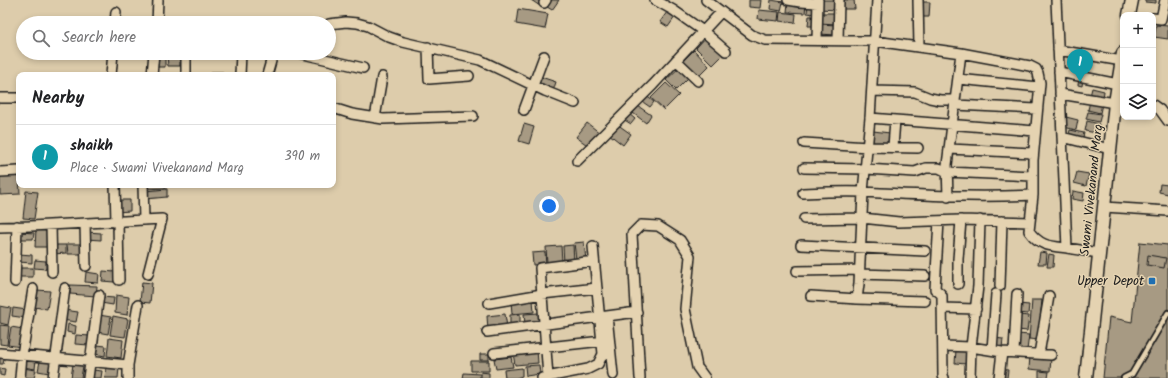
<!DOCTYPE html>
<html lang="en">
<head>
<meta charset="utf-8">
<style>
	body { margin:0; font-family:Kalam,sans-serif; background:#f6f6f6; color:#202124 }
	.controls { position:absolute; right:12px; top:12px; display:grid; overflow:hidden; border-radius:8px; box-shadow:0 2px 6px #0003 }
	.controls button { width:36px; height:36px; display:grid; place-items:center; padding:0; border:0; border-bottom:1px solid #e0e0e0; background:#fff; color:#202124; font:20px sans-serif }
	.you { position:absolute; left:549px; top:206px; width:14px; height:14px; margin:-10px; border:3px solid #fff; border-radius:50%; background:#1a73e8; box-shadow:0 0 0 6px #1a73e833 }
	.badge { display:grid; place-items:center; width:26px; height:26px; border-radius:50%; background:#1f6fb2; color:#fff; font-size:13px; font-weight:700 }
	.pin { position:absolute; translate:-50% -33px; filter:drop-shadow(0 1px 2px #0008) }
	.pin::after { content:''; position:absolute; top:21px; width:14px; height:12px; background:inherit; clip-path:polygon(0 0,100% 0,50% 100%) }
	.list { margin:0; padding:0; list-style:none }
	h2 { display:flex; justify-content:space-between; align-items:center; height:52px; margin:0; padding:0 16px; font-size:17px }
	h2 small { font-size:13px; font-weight:400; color:#757577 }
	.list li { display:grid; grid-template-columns:26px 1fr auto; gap:12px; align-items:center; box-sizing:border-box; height:64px; padding:0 16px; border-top:1px solid #e0e0e0 }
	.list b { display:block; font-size:15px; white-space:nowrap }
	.list p { margin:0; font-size:13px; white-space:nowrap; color:#757577 }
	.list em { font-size:13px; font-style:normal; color:#757577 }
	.icon { flex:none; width:22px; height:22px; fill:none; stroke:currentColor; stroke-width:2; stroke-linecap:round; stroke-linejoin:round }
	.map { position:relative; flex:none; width:1168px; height:378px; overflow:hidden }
	.search { position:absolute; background:#fff; box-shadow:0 2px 6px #0003; left:16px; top:16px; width:320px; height:44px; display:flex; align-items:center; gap:10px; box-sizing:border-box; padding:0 14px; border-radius:22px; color:#757577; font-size:15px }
	.panel { position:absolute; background:#fff; box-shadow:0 2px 6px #0003; left:16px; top:72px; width:320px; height:116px; border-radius:8px }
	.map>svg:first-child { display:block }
</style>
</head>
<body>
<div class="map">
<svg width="1168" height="378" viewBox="0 0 1168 378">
	<rect width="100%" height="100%" fill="#ddccab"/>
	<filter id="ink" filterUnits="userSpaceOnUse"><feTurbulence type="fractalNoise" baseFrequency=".025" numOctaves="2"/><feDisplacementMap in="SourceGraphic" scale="8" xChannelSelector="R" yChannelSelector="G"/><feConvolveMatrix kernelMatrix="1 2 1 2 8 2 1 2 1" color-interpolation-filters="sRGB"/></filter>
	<g filter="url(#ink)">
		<path fill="#a79a83" stroke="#1c1c1c" d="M531 0H544L540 6Z
			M548 0H559L552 10 544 5Z
			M749 0H761L760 8 749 7Z
			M771 0 783 2 781 11 770 9Z
			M820 0H837V10L819 9Z
			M842 0H854L855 9H842Z
			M1145 0H1156V3L1145 2Z
			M921 2H930L929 17H920Z
			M788 3 806 4 805 13 787 12Z
			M808 4H815L814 14 807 13Z
			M518 9 548 14 545 29 516 24Z
			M759 10 779 12 778 21 758 19Z
			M667 12 675 17 668 27 660 22Z
			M780 12 796 14 795 23 779 21Z
			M819 13H837L836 24 819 23Z
			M809 16H815V26H808Z
			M820 24 836 25V35L819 34Z
			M1156 25 1168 26V39L1154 37Z
			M707 36 725 53 713 65 696 48Z
			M694 50 709 66 698 77 682 62Z
			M167 56H180V66H168Z
			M155 57H165V67H155Z
			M681 66 690 76 676 90 666 80Z
			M212 72H223V75H212Z
			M541 77 556 82 553 91 538 86Z
			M1079 78 1083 79 1082 86 1078 85Z
			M666 83 679 95 664 110 651 98Z
			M1092 88 1104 91 1103 99 1090 96Z
			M644 94 654 102 650 107 640 100Z
			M1090 101 1102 104 1100 113 1088 110Z
			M638 106 651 115 646 123 633 113Z
			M1088 112 1101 114 1099 122 1086 119Z
			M628 113 635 119 631 124 623 119Z
			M1066 117 1078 120 1076 130 1064 127Z
			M1087 121 1099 124 1097 133 1085 131Z
			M587 123 600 133 590 147 576 137Z
			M524 124 534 127 529 144 519 141Z
			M617 124 631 134 623 145 609 134Z
			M1070 130 1084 133 1082 141 1068 138Z
			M873 131 890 133 889 144 872 143Z
			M1077 172 1089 174 1086 186 1074 183Z
			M19 174 20 194 0 195V175Z
			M1160 184 1168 185V194L1159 192Z
			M144 185H166V188L144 189Z
			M167 189V197L145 199V191Z
			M26 191 38 192 34 219 23 218Z
			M1073 191 1084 193 1083 201 1072 199Z
			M117 200H130V211L117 212Z
			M36 229H48L47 247H35Z
			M20 232 34 233 33 239H20Z
			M87 232 101 233V240L86 239Z
			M584 242 586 260 576 259 574 243Z
			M1140 242 1168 245V378H1103L1109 317 1132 322Z
			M67 244H81V254H68Z
			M53 245H66V253L53 254Z
			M573 245 574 262 564 263 563 246Z
			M561 246 562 262 547 263 546 247Z
			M545 252 546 264 533 265 532 253Z
			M1040 252 1047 253 1046 264H1038Z
			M19 254 32 255V263L18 262Z
			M1049 254 1054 255 1053 267H1047Z
			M1148 255 1166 258 1164 268 1147 265Z
			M35 260 46 261V269L34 268Z
			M18 268H33V277H18Z
			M103 271 115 272 114 282 102 281Z
			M86 272 99 274 98 283 85 282Z
			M142 282 152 283 150 303 140 302Z
			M70 285 97 286 96 296 70 294Z
			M37 290 50 291 47 309 34 307Z
			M116 295 129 297 127 315 115 313Z
			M102 297 114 298 113 305 101 303Z
			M533 300 534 312 512 314 511 301Z
			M1032 300H1042L1038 340 1029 339Z
			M1019 304 1029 305 1028 314 1018 313Z
			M0 306 11 308 8 325 0 323Z
			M13 308 27 310 26 318 12 316Z
			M64 310 78 312 76 322 62 320Z
			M539 313V324H525L524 314Z
			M505 314 507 327 488 330 487 316Z
			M520 314V326H510V315Z
			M99 315 111 317 108 334 97 332Z
			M1019 315 1029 316 1027 331 1018 330Z
			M113 316 128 319 125 337 110 335Z
			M68 324 76 326 75 334 67 332Z
			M0 325 9 326 7 345 0 344Z
			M11 327 23 329 21 347 8 345Z
			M1018 334 1029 335 1027 350 1017 349Z
			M76 335 90 336 89 345 75 344Z
			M109 338 123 340 121 358 107 356Z
			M994 338 1003 339 1002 348 992 350Z
			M97 345 106 346 105 356 95 354Z
			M537 350 538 363 515 365 513 353Z
			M956 350H967L966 364 955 363Z
			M480 354H489V360H480Z
			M5 355 3 364H0V356Z
			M1030 356 1051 358 1050 371 1029 369Z
			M511 357 513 367 496 369 494 359Z
			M24 358 36 360 35 369 23 367Z
			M40 361 50 362 49 373 38 371Z
			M471 361H489V371H471Z
			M73 364 83 366 81 378H71Z
			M539 365 540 374 526 376 525 366Z
			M106 367 119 368 118 378H105Z
			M0 368 5 369 4 376 0 375Z
			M23 368 36 370 34 378 22 377Z
			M522 368V376L516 378H505L504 370Z
			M1001 369 1008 370 1007 378H1000Z
			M93 370 102 371 101 378H92Z
			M1039 371 1049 372 1048 378H1039Z
			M481 372 489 373V378H481Z
			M464 373 480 374V378H463Z"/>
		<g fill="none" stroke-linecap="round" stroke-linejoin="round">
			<g stroke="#1c1c1c" stroke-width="8">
				<path id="lane" d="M1124 378 1132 374 1168 313"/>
			</g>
			<g stroke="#1c1c1c" stroke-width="12">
				<path id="street" d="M655 0 673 10 703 31 726 51
					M706 0 752 35 765 40 875 41 961 53
					M788 0 800 2 818 3
					M918 0 919 47
					M1056 0 1067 248 1099 253
					M544 3 546 0
					M1153 18 1161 19 1165 0
					M115 23 116 12
					M157 23 158 0
					M329 24 346 22 357 23 368 26 389 37 403 42 480 60 545 91 575 103
					M817 40 818 0
					M838 40 839 0
					M428 47 429 79 469 76
					M1058 50 1122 61
					M299 53 363 68
					M676 60 698 81
					M1059 72 1118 84
					M111 75 113 53
					M152 75 154 53
					M186 75V53
					M240 75 241 53
					M267 75 271 61V53
					M958 79 1039 87
					M872 91 915 92 930 98 940 100H955
					M1060 94 1115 103
					M0 98H19
					M955 105 1037 109
					M1153 105 1160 110 1168 121
					M333 108 352 114 383 119 473 116
					M524 110 544 56
					M375 118 382 77
					M870 118 1035 131
					M1062 137 1110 149
					M804 143 868 147 918 148
					M893 147 895 120
					M949 149 1033 153
					M577 161 653 85 721 12
					M804 168 866 169 915 172 926 168H939L947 172 1032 176
					M0 172 19 171
					M115 185 116 222
					M143 185 144 220
					M803 193C823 192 844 191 864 192 921 195 976 198 1033 195
					M948 197 947 165 961 53 1030 66 1036 69 1038 73 1040 83 1033 160V195L1029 231C1040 246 1049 246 1067 248
					M1104 207 1168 211
					M804 219 862 218 899 222 961 220 1030 222
					M118 221 119 280
					M939 221 935 289 941 294 942 296 943 376 944 378
					M85 223 86 266
					M51 225 52 272
					M0 227 31 226 162 219 148 274
					M801 245 925 251
					M797 271 859 270
					M859 274 925 276
					M15 282 17 226
					M958 284V259L961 220
					M1000 286 1002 221
					M811 296 857 299 925 301
					M857 299 859 284 863 192 870 118 877 0
					M489 303 542 294 597 288
					M942 308 976 309
					M607 316 613 375
					M487 332 637 312
					M943 346 971 347 1002 352 1051 355
					M992 350 996 294
					M1014 352 1017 294
					M0 353 128 365
					M494 353 602 341
					M1039 354 1049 296
					M548 377 540 268 594 261
					M20 378 22 355 33 289
					M53 378 65 288
					M88 378 99 295
					M128 378V365L138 305
					M542 378 588 369 598 364 603 354 593 246
					M640 378 632 234 641 225 658 226 680 240 690 256 685 309 697 367 705 378
					M970 378 971 347 978 286 980 220
					M999 378 1002 352"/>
			</g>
			<g stroke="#1c1c1c" stroke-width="15">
				<path id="secondary" d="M1129 15 1132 0
					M1086 378 1115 103 1123 53"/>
			</g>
			<use href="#lane" stroke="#e5d3b1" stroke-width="4.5"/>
			<use href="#street" stroke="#e5d3b1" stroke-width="9"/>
			<use href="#secondary" stroke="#e5d3b1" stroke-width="12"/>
		</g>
	</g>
	<rect fill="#1f6fb2" stroke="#e5d3b1" stroke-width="1.5" x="1148" y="277" width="8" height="8" rx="2"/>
	<g text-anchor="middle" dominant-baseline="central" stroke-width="3" stroke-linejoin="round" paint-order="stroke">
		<g font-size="13" fill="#1c1c1c" stroke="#e5d3b1">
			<text transform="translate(1092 190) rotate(-84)">Swami Vivekanand Marg</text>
		</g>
		<g font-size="13" fill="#1c1c1c" stroke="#e5d3b1" text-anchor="end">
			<text x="1144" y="281">Upper Depot</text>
		</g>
	</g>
</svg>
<div class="controls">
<button>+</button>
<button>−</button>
<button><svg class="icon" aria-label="layers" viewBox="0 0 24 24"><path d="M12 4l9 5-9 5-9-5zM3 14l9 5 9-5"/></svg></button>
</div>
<div class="you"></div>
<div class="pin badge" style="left:1080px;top:82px;background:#0f9aa8">1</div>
<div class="search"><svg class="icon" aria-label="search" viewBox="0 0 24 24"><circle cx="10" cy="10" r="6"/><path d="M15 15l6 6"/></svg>Search here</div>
<section class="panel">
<h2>Nearby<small></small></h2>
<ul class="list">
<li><span class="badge" style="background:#0f9aa8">1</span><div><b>shaikh</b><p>Place · Swami Vivekanand Marg</p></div><em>390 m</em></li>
</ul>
</section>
</div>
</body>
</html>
